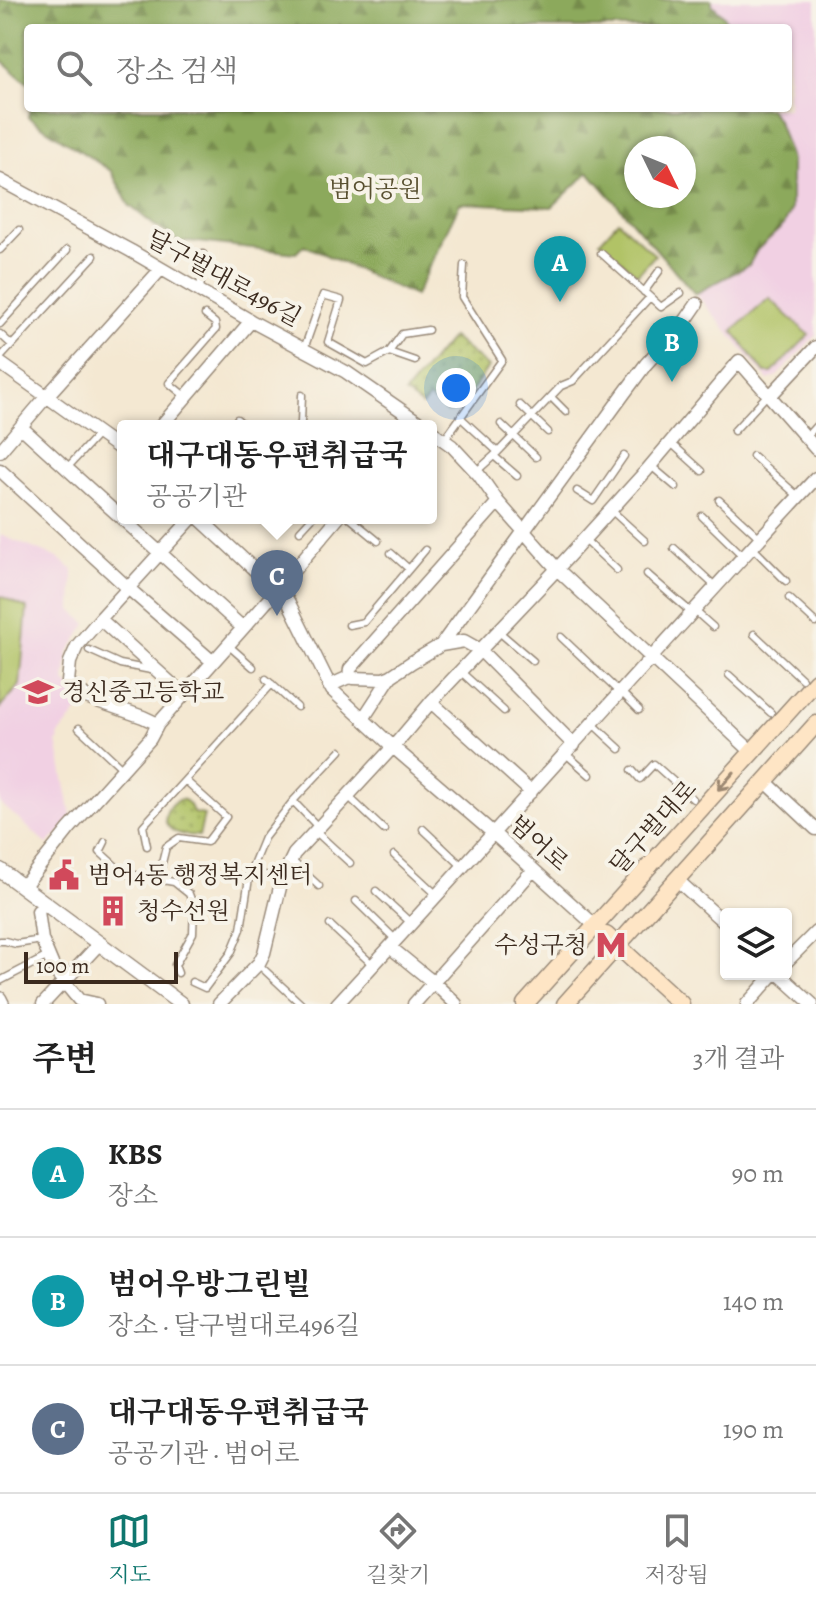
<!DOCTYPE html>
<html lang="ko">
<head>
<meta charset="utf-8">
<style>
	body { margin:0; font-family:Alegreya,"Noto Serif KR",serif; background:#f6f6f6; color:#222 }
	.controls { position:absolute; right:24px; bottom:24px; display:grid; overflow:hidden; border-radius:8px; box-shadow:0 2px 6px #0004 }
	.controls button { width:72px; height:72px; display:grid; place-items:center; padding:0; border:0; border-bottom:2px solid #e0e0e0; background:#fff; color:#222; font:40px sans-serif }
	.compass { position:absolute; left:624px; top:136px; width:72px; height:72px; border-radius:50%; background:#fff; box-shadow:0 2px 6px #0004; rotate:133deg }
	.scale { position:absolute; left:24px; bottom:20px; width:154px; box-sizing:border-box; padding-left:8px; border:4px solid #3b2a1e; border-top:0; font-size:22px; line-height:28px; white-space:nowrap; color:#3b2a1e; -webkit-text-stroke:6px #f7f3e8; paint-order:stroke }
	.you { position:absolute; left:456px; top:388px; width:28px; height:28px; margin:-20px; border:6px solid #fff; border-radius:50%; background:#1a73e8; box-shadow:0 0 0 12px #1a73e833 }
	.badge { display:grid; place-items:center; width:52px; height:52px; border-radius:50%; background:#0f766e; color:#fff; font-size:26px; font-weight:700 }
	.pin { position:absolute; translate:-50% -66px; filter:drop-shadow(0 2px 4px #0008) }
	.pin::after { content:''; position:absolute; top:42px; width:28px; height:24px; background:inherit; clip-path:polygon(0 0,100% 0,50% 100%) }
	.popup { position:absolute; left:117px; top:420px; width:320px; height:104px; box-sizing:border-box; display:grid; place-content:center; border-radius:8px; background:#fff; filter:drop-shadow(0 2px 6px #0005); font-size:26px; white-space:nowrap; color:#767676 }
	.popup b { font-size:30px; color:#222 }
	.popup::after { content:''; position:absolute; left:50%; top:100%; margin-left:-16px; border:16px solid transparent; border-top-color:#fff }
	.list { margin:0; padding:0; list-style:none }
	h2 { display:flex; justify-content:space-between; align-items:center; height:104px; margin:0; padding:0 32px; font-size:34px }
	h2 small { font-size:26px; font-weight:400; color:#767676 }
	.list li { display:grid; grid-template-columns:52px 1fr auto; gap:24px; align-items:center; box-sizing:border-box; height:128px; padding:0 32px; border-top:2px solid #e0e0e0 }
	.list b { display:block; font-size:30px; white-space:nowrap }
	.list p { margin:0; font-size:26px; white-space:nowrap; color:#767676 }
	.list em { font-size:26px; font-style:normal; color:#767676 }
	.icon { flex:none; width:44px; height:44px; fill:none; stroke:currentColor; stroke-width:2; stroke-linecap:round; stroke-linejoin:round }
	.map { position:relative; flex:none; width:816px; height:1004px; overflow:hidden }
	.search { position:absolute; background:#fff; box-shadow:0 2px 6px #0004; left:24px; right:24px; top:24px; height:88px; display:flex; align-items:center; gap:20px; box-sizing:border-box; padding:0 28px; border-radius:8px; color:#767676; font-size:30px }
	.sheet { height:488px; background:#fff }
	nav { display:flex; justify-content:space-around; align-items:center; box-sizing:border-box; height:112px; border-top:2px solid #e0e0e0; background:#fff; font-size:22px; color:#767676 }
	nav a { display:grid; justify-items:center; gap:4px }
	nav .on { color:#0f766e }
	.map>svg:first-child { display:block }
</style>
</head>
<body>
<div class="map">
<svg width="816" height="1004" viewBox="0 0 816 1004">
	<defs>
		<pattern id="grass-dots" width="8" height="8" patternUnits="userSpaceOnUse" patternTransform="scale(2)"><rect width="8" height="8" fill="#b1c366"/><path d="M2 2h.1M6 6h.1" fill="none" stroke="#919f53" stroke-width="1.8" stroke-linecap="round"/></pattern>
		<pattern id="forest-firs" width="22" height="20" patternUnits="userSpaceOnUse" patternTransform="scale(2)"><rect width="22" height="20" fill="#8ca95b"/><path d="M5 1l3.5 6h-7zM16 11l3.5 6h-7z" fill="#748a4b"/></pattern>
	</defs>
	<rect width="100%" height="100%" fill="#f7f3e8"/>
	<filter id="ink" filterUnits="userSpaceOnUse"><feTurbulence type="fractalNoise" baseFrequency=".0125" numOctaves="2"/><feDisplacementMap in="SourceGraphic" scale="16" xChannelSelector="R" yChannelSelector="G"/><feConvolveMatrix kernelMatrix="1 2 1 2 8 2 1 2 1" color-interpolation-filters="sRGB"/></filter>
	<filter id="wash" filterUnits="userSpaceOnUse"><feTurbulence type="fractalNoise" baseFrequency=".006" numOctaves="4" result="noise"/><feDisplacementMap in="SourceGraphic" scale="32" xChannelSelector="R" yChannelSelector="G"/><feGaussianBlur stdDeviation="1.8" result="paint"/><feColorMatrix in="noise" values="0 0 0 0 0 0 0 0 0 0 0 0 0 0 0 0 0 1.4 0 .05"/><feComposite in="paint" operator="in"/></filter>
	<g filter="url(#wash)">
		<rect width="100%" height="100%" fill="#f4e8d2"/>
		<path fill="#f1d0e3" d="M712 0H816V335L777 376 768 380 696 294 749 265 757 250 784 225 774 114 769 108H788V28H729L724 16 712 4Z
			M0 535 58 558 73 570 72 610 87 624 68 653 65 682 86 701 58 736 59 741 57 742 72 820 47 844 0 803Z"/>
		<path fill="url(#grass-dots)" stroke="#767642" stroke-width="2" d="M452 337 488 367 459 410 447 412 429 398 422 406 405 393Z
			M181 799C189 801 191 806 193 813L204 815 199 836C190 835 180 836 172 830 159 820 168 803 181 799Z"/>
		<path fill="url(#forest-firs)" stroke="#646a3c" stroke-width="2" fill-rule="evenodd" d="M0 0H712V4L724 16 729 28H28V83L0 59Z
			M30 108H769L778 121 791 160V210L784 225 757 250 749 265 695 294 589 172 552 207 460 203 415 296 304 245 296 253 189 241 180 242 154 225 129 205 111 171 28 117ZM636 148H684V196H636Z"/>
		<path fill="#b1c366" stroke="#767642" stroke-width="2" d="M618 221 655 255 637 275 600 241Z
			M769 298 809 335 772 373H765L733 331Z
			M0 596 27 608 20 685 0 708Z"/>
	</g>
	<g filter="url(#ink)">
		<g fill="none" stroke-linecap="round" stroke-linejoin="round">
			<g stroke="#988978" stroke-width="9">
				<path id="service" d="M0 250 19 230
					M200 291 203 254
					M644 292 660 270
					M650 297 661 307 681 293
					M0 324 67 250
					M0 334 12 345
					M304 349 323 295 341 300 328 342 367 364 389 352 415 361
					M389 352 402 334 428 330
					M0 358 94 256
					M186 397 169 383 216 329 215 323 205 315
					M551 397 566 412
					M520 405 548 432
					M460 417 498 452
					M237 419 245 426
					M501 424 536 457
					M298 426 301 423 302 395
					M734 431 769 393
					M806 437 816 426
					M444 440 502 360 462 297 464 265
					M670 442 702 471
					M494 456 517 476
					M753 456 799 497
					M650 465 676 487
					M67 468 99 433
					M477 471 498 452 561 386 573 381 650 297 601 253
					M577 491 593 501 624 456
					M719 500 760 538
					M611 510 645 541
					M702 516 743 556
					M350 518 378 541
					M300 531 312 518
					M584 539 617 570
					M752 547 786 581
					M674 548 716 587
					M409 569 425 550
					M647 574 692 613
					M789 598 816 623
					M695 611 713 627
					M349 625 364 622 409 569 391 553
					M498 631 533 661
					M754 634 802 679
					M561 637 620 693
					M228 645 253 667
					M89 650 120 664 151 670
					M460 671 504 711
					M729 675 771 713
					M266 679 297 707
					M621 692 639 710
					M593 724 620 749
					M79 728 123 769
					M566 754 590 775
					M632 770 640 779 654 764 693 799
					M185 780 272 684
					M348 796 384 830
					M293 801 318 827
					M423 829 463 867
					M315 831 350 863
					M105 842 100 852 123 873 174 882 189 894 194 907 193 933 175 965 178 973
					M147 846 143 826 185 780 226 817 207 842 179 838 166 847 158 879
					M394 855 437 895
					M291 860 319 886
					M250 872 264 838 293 801 340 751
					M376 891 411 923
					M356 901 396 940
					M330 925 373 965
					M0 941H5L16 944 42 940
					M258 964 301 1004
					M0 981 48 956
					M192 982 205 988 231 953 241 929 250 872 282 879"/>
			</g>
			<g stroke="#988978" stroke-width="15">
				<path id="minor" d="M0 180 131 251 251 321 346 372 424 426
					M0 363 123 451
					M771 395 816 347
					M161 426 251 321
					M21 427 243 628
					M431 431 452 446 479 475 498 502 557 569 752 752
					M0 451 47 396 161 269
					M0 470 128 588 213 662
					M199 518 288 601 332 690 393 747 493 833 600 930
					M100 619 184 695
					M441 645 623 395 646 364 686 320 697 304
					M349 677 350 669 498 502
					M329 686 349 677 353 678 383 679 391 676 412 662 441 645 464 641 480 650 574 745
					M431 702 531 792
					M363 719 391 676
					M158 724 143 717 86 697 68 682 70 662 77 646 100 619 192 518
					M764 780 816 829
					M676 879 726 924
					M23 887 69 829 150 739 158 724 276 591 338 518
					M38 911 42 940 55 971 79 1000 97 1004
					M390 947 434 983 456 1004
					M786 962 816 932
					M779 974 812 1004
					M0 998 3 1004
					M43 1004 100 943
					M219 1004 259 963 264 953 282 879 294 854 393 747 431 702 557 569 646 471 739 361 816 449
					M337 1004C498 831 654 651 816 478
					M414 1004 533 870
					M747 1004 774 974"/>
			</g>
			<g stroke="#988978" stroke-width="17">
				<path id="tertiary" d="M0 870 181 1004"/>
			</g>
			<g stroke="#988978" stroke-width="19">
				<path id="secondary" d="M606 935 681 1004
					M525 1004 816 681
					M565 1004 816 724"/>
			</g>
			<use href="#service" stroke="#fff" stroke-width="6"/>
			<use href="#minor" stroke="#fff" stroke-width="12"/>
			<use href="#tertiary" stroke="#fff" stroke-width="14"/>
			<use href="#secondary" stroke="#fee5c5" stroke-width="16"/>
		</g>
		<defs><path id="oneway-shaft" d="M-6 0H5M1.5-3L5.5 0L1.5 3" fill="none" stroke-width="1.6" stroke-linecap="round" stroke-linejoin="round" transform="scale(2)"/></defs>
		<use stroke="#9c8872" href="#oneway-shaft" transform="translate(726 781) rotate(132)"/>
	</g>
	<defs>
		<g id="school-bare" transform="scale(2.4)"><path d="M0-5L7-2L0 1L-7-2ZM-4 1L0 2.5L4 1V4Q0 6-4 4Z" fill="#d1495b" stroke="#f7f3e8" stroke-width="2.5" paint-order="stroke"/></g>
		<g id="civic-bare" transform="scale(2.4)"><path d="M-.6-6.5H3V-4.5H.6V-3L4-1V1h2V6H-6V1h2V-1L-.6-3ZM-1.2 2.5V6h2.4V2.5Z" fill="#d1495b" stroke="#f7f3e8" stroke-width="2.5" paint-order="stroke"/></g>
		<g id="building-bare" transform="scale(2.4)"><path d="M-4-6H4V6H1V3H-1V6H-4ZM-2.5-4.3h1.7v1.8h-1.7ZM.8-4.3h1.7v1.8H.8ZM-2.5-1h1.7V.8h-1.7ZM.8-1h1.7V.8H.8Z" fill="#d1495b" stroke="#f7f3e8" stroke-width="2.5" paint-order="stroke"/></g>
		<g id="metro-bare" transform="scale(2.4)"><path d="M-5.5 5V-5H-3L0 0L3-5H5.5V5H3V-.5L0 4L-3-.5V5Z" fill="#d1495b" stroke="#f7f3e8" stroke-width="2.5" paint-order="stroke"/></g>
	</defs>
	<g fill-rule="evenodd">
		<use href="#school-bare" x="38" y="692"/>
		<use href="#civic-bare" x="64" y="875"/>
		<use href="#building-bare" x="113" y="911"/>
		<use href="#metro-bare" x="611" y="945"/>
	</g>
	<g text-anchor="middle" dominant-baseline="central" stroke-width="8" stroke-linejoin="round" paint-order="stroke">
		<g font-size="24" fill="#585030" stroke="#f7f3e8">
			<text x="375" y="189">범어공원</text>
		</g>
		<g font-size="24" fill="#3b2a1e" stroke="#f7f3e8">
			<text transform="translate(224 278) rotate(29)">달구벌대로496길</text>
			<text transform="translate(653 827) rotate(-48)">달구벌대로</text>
			<text transform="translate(539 843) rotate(42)">범어로</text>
		</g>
		<g font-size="24" fill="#3b2a1e" stroke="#f7f3e8" text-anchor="start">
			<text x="62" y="692">경신중고등학교</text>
			<text x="88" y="875">범어4동 행정복지센터</text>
			<text x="137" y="911">청수선원</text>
			<text x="587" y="945" text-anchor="end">수성구청</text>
		</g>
	</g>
</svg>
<div class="controls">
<button><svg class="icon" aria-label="layers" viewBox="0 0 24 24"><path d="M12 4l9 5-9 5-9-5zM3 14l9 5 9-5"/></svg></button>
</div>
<svg class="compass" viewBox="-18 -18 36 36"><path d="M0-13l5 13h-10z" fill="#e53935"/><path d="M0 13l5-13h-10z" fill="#767676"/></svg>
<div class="scale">100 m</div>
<div class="you"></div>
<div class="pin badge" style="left:560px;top:302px;background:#0f9aa8">A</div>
<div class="pin badge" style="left:672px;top:382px;background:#0f9aa8">B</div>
<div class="pin badge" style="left:277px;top:616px;background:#5c6f8a">C</div>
<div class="popup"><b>대구대동우편취급국</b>공공기관</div>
<div class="search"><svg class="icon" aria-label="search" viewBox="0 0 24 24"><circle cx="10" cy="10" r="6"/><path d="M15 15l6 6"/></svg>장소 검색</div>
</div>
<section class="sheet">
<h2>주변<small>3개 결과</small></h2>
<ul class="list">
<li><span class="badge" style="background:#0f9aa8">A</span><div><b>KBS</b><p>장소</p></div><em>90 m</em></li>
<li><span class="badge" style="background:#0f9aa8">B</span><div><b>범어우방그린빌</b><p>장소 · 달구벌대로496길</p></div><em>140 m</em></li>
<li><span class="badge" style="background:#5c6f8a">C</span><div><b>대구대동우편취급국</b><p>공공기관 · 범어로</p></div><em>190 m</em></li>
</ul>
</section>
<nav>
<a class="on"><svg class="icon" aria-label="map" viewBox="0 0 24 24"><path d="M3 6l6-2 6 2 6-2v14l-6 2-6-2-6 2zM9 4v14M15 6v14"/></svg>지도</a>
<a><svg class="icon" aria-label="directions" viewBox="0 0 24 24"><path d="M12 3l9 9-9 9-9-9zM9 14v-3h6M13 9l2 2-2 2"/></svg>길찾기</a>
<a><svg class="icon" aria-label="saved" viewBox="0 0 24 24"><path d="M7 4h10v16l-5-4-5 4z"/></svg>저장됨</a>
</nav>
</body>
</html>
